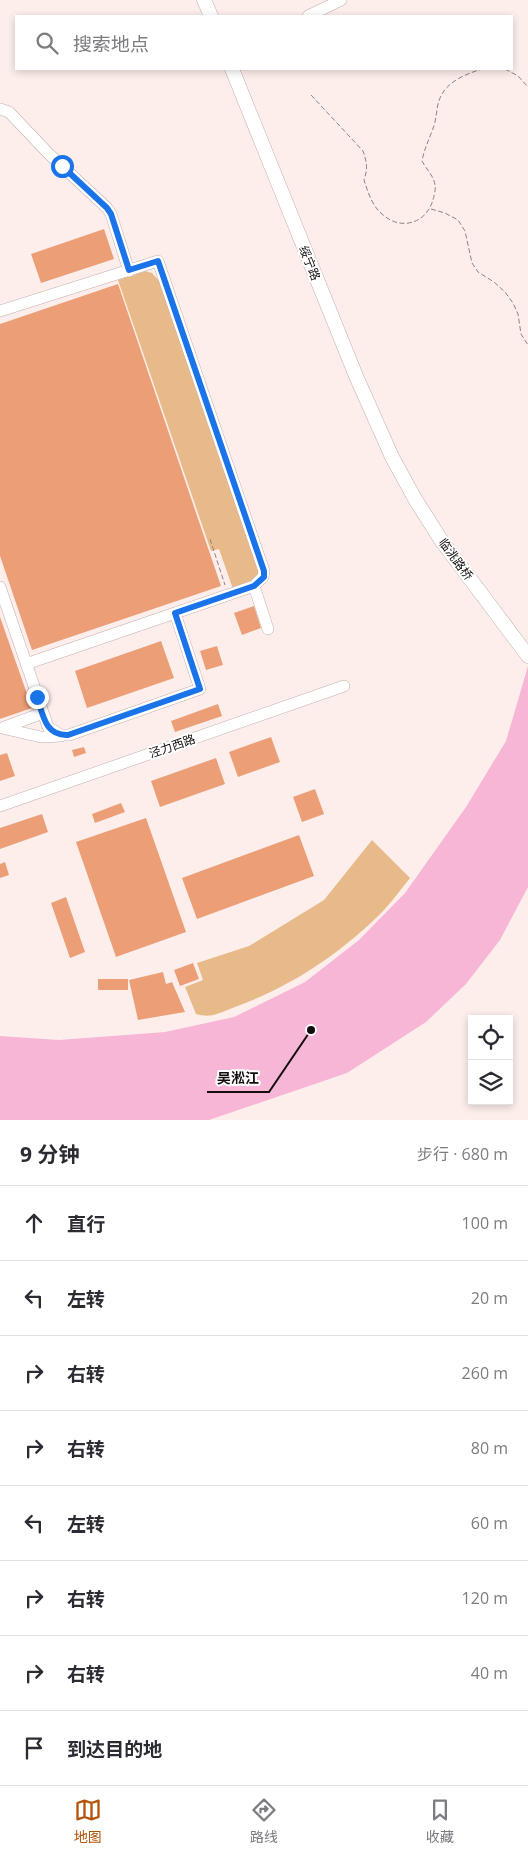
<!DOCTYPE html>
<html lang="zh">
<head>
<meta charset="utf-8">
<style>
	body { margin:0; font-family:"Open Sans","Noto Sans SC",sans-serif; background:#f7f7f7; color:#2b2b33 }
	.controls { position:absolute; right:15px; bottom:15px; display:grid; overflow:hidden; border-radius:0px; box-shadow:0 2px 8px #0003 }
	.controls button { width:45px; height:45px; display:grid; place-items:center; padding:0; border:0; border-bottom:1px solid #e1e1e2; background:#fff; color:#2b2b33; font:25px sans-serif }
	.stop { position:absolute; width:15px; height:15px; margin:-11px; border:4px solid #1a73e8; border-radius:50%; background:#fff }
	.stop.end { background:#1a73e8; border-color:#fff; box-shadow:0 1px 5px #0008 }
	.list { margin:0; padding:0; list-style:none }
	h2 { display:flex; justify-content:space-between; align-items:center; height:65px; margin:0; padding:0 20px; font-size:21px }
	h2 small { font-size:16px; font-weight:400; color:#7c7c81 }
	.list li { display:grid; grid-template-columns:32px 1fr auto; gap:15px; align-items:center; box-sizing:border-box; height:75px; padding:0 20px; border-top:1px solid #e1e1e2 }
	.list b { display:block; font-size:19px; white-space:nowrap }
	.list em { font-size:16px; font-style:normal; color:#7c7c81 }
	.icon { flex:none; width:28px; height:28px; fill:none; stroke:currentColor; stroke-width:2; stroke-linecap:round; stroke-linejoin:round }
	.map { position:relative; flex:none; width:528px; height:1120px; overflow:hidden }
	.search { position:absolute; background:#fff; box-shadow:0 2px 8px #0003; left:15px; right:15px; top:15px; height:55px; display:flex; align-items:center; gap:12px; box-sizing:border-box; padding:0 18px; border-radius:0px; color:#7c7c81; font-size:19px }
	.sheet { height:665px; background:#fff }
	nav { display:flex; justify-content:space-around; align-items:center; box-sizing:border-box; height:70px; border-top:1px solid #e1e1e2; background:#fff; font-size:14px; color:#7c7c81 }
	nav a { display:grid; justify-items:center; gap:2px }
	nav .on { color:#b45309 }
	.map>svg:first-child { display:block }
</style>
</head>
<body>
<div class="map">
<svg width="528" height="1120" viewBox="0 0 528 1120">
	<rect width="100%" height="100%" fill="#fdeeeb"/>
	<path fill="#e8ba89" d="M145 271 152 273 160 282 260 571 254 582 233 589 219 549 211 551 118 280Z
		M372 840 410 878C402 888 393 900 384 910 343 952 291 987 235 1007 221 1012 211 1019 196 1014L185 987 203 980 197 963 249 946 324 900Z"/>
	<path fill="#f8b6d6" d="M528 666V887L500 940 466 984 426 1022 347 1073 209 1120H0V1036L59 1040 165 1032 234 1017 305 982 359 940 405 893 466 807 506 741Z"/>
	<path fill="#ec9f77" d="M104 229 114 259 41 283 31 254Z
		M118 284 221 586 32 650 0 556V324Z
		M254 606 261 628 242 635 234 613Z
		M0 617 32 708 0 719Z
		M161 641 174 678 87 708 75 671Z
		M217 646 223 665 206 670 200 651Z
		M218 704 222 716 175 732 171 721Z
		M271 737 280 762 238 777 229 752Z
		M84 747 86 753 74 757 72 750Z
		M7 753 15 776 0 781V755Z
		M216 758 225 784 160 807 151 781Z
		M315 789 324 814 302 822 293 797Z
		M121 803 125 812 95 823 92 814Z
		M42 814 48 832 0 849V828Z
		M146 818 186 932 116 957 76 842Z
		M299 835 314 876 197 919 182 878Z
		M5 862 9 875 0 878V864Z
		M66 897 85 952 70 958 51 903Z
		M193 963 199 979 180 986 174 970Z
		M163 972 166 984 172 982 185 1012 138 1020 129 980Z
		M98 979H128V990H98Z"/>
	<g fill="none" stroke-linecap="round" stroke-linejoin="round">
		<g stroke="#c2b0ad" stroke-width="12">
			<path id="minor" d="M308 16 341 0
				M0 109 9 112 49 154 107 208 111 214 129 271
				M0 311 158 261 264 571 263 577 254 586 26 664
				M254 586 268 629
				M0 587 48 727 61 735H69L200 689 175 613
				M2 728 41 737 61 736
				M2 728 43 713
				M0 806 344 686"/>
		</g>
		<g stroke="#c2b0ad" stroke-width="15">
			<path id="major" d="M204 0 211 16
				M232 69 356 376 392 457 415 499 441 540 528 656"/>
		</g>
		<path stroke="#8e8381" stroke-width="1" stroke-dasharray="5 2.5" stroke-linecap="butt" d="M505 69 518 76 528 87
			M311 95 363 151C367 162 368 169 364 180 368 192 372 206 382 214 400 231 426 224 433 200 434 196 436 189 435 185 434 176 426 169 422 161 424 150 428 142 432 131 436 123 436 113 438 104 443 83 463 75 482 69
			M431 209 445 213 458 220 465 231 472 263 478 272 494 282 505 292 513 303 518 314 521 334 528 345
			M210 539 225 585"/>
		<use href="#minor" stroke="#fff" stroke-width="11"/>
		<use href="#major" stroke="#fff" stroke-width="14"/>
	</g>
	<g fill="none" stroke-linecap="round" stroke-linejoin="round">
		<path stroke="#1a73e8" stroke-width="6" d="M37 697C43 715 45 736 68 735L200 689 175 613 254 586 264 577V571L158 261 129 270 111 214 107 208 62 166"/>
	</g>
	<g text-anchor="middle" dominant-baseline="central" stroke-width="4" stroke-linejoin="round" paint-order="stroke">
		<g font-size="12" fill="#140d0d" stroke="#fff">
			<text transform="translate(310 263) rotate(68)">绥宁路</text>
			<text transform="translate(456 559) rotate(54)">临洮路桥</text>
			<text transform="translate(172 746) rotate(-19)">泾力西路</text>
		</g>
	</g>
	<path fill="none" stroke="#140d0d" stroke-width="2" d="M311 1030L269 1092H207"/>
	<circle fill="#140d0d" stroke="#fff" stroke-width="2" cx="311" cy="1030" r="5"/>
	<g font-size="14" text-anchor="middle" font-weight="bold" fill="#140d0d" stroke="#fff" stroke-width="4" stroke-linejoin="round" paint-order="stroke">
		<text x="238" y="1083">吴淞江</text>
	</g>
</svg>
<div class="controls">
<button><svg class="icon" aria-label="locate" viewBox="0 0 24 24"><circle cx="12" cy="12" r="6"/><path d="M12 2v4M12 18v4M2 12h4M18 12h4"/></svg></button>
<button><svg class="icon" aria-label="layers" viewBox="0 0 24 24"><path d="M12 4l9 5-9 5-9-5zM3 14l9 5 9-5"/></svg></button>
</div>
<div class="stop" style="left:62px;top:166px"></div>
<div class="stop end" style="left:37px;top:697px"></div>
<div class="search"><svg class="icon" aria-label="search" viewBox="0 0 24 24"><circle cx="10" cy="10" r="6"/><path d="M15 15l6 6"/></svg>搜索地点</div>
</div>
<section class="sheet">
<h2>9 分钟<small>步行 · 680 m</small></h2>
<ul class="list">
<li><svg class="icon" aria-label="ahead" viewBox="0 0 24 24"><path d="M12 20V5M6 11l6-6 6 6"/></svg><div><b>直行</b></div><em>100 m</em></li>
<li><svg class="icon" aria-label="left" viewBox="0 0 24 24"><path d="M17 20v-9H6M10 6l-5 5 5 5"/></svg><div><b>左转</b></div><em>20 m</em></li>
<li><svg class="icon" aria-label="right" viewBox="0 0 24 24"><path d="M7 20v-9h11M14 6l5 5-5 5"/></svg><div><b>右转</b></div><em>260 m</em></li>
<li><svg class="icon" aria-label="right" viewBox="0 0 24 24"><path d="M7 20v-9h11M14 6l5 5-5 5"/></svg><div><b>右转</b></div><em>80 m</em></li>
<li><svg class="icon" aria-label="left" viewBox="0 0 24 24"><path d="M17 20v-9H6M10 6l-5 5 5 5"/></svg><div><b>左转</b></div><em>60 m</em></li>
<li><svg class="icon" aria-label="right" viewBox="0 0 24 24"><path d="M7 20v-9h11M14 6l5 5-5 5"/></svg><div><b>右转</b></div><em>120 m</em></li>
<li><svg class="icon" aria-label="right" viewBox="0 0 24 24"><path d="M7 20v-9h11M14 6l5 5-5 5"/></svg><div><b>右转</b></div><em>40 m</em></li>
<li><svg class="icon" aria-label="arrive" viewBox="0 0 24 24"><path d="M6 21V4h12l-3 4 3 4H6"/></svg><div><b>到达目的地</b></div></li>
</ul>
</section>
<nav>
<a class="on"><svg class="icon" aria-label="map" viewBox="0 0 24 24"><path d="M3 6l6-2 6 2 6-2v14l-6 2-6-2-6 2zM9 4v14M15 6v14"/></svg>地图</a>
<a><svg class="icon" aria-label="directions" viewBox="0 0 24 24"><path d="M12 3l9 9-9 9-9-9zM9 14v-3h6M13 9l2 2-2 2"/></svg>路线</a>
<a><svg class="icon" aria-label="saved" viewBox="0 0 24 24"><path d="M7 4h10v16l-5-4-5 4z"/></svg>收藏</a>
</nav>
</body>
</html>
